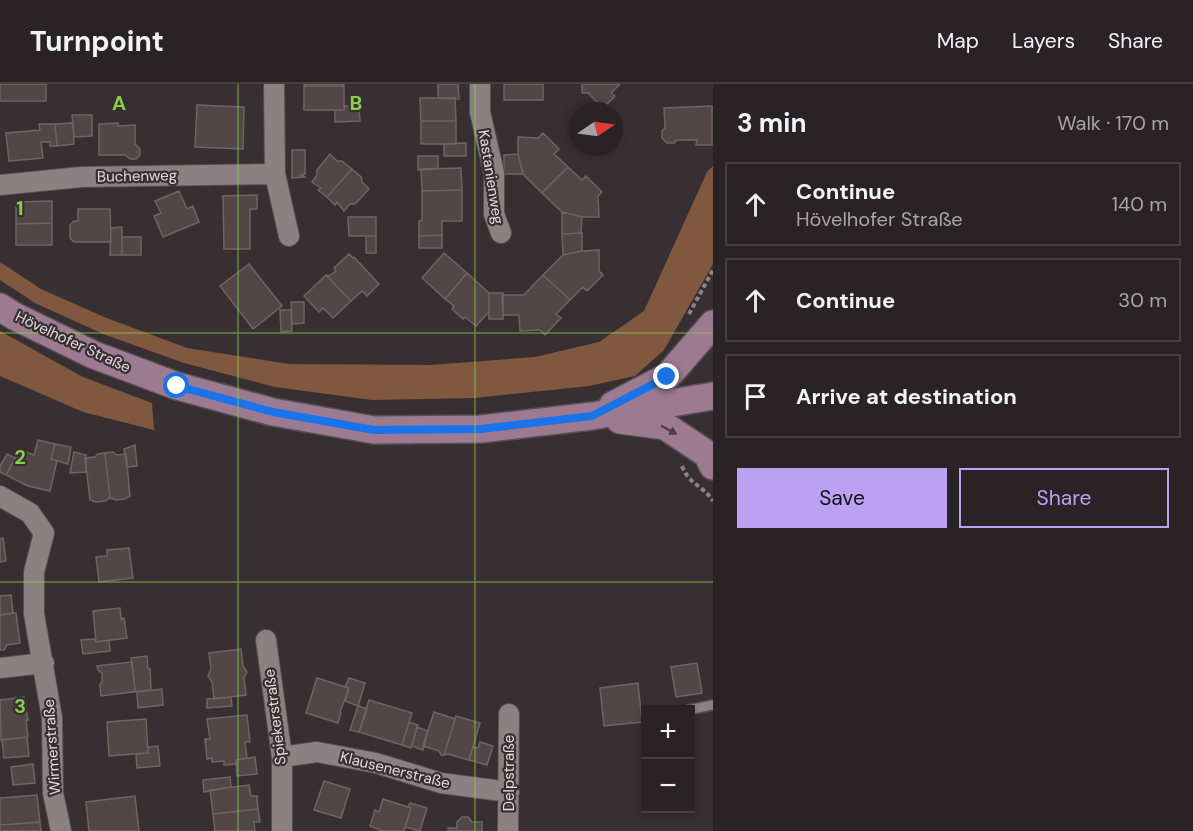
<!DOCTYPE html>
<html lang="en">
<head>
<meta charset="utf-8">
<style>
	body { margin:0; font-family:"DM Sans",sans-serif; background:#362f32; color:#f1f3f6 }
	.controls { position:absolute; right:18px; bottom:18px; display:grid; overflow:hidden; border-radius:0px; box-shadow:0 3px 9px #0003 }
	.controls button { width:54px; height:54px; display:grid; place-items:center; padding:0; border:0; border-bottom:2px solid #464043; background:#2a2326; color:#f1f3f6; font:30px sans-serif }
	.compass { position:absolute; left:569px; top:18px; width:54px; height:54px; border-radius:50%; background:#2a2326; box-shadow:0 3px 9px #0003; rotate:77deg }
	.stop { position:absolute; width:18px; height:18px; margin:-14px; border:4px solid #1a73e8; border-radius:50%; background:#fff }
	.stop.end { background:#1a73e8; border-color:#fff; box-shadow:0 2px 6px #0008 }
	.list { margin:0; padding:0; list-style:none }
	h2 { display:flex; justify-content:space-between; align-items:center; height:78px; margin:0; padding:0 24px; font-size:26px }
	h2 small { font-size:20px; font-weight:400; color:#a5a4a7 }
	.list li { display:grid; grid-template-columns:39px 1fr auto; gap:18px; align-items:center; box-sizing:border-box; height:84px; margin:0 12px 12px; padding:0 12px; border:2px solid #464043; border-radius:0px }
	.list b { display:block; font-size:22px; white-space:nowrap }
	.list p { margin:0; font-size:20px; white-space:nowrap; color:#a5a4a7 }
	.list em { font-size:20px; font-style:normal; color:#a5a4a7 }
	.actions { display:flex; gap:12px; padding:18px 24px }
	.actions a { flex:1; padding:14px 0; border:2px solid #bca0f2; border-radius:0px; text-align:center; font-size:21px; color:#bca0f2 }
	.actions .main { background:#bca0f2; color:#111 }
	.icon { flex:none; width:33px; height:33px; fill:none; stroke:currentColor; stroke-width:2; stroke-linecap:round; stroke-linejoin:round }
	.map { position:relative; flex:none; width:713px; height:747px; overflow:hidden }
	header { display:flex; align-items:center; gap:36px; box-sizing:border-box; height:84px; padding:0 30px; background:#2a2326; border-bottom:2px solid #464043 }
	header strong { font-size:28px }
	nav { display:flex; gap:33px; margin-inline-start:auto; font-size:21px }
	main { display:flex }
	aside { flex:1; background:#2a2326 }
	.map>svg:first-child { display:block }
</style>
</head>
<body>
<header>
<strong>Turnpoint</strong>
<nav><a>Map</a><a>Layers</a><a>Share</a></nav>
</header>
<main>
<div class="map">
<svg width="713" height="747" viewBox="0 0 713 747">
	<rect width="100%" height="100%" fill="#382f32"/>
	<path fill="#80573f" d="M713 82V180L664 266 635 292 589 302 475 314 372 316 275 303 184 279 103 250 35 219 0 196V178L41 205 104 233 187 264 289 280 430 281 535 273 599 258 644 227 707 88Z
		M0 247 83 293 152 319 154 346 83 328 0 292Z"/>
	<path fill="#524746" stroke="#706463" stroke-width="1.5" d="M0 0H46V17H0Z
		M304 0H344V2H304Z
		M438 0H458L459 15 438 14Z
		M504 0H543V16H504Z
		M582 0H620L611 9 615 12 603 24 588 9H582Z
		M304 2H344V26H304Z
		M420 14H455L456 37H421Z
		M197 21 244 23 243 65 195 63Z
		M345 22H359L360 37 335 38V26H344Z
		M712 22V61H696L697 56H677L674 59H667L662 54V47L665 44 664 24Z
		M72 31H92V52L74 53Z
		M421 37H456V60H421Z
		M73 39 74 60 57 62 55 40Z
		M118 39V42L135 41V60L140 65V71L136 75H130L125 71H99V40Z
		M39 40H55L57 62H50V58H41L43 74 9 77 6 49 40 46Z
		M543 49 559 65 554 70 568 83 542 109 523 90 518 70V53L538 54Z
		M466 59V72H444V60Z
		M292 66H305V90L301 91 305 93 292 94Z
		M330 70 337 77H342L352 85 327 113 318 106 321 104 312 98 317 91V86Z
		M518 70 523 90H504V71Z
		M418 72H438V85L418 86Z
		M568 83 582 96 586 92 602 108 598 112 599 133H582L562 128 542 109Z
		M461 84 462 106 422 107 421 85Z
		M352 85 361 93 362 98 369 105 355 120H350L344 127 337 118 335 121 327 113Z
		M462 106V137H442V151L419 152V137L422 136V107Z
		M179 107 187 125 193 122 199 138 163 153 154 132 161 129 155 117Z
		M257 111V125H250V165H224L223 112Z
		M52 117V139L16 140V118Z
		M78 125H110L111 158H74L70 154V141L74 137H78Z
		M562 128 582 133 581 149 562 150Z
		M348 133H376V152H349Z
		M52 139V161H16V140Z
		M122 143V171H110L111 144Z
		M582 149V167L563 171 562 150Z
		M442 151V164H419V152Z
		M366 152H376V169H366Z
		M122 153H141V171H122Z
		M599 166V187L603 191 587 207 583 203 570 216 543 191 563 171 582 167Z
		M444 169 467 189 445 215 422 194Z
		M349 170 353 174 354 173 379 200 367 212 362 207 351 217 326 191 329 192 336 187 334 184Z
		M249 180 282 222 253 245 220 202Z
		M467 189 489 209V228L476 242 465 233 463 235 452 225 454 222 445 215Z
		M326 191 351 217 333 234 323 224 319 228 304 212Z
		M543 191 570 216 556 230 561 234 545 251 540 246 520 247 519 231H503L502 211H524Z
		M489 209H503V235H489Z
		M291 218H304V239L292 240Z
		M280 226H291L292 247 281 248Z
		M38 356 55 360 51 375 57 377 50 407 28 402 6 391 21 364 20 366 34 371Z
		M55 360 71 363 68 380 51 375Z
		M135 361 137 382 127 383 124 365Z
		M74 368 86 371V388L70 389Z
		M113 368 116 371 126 370 130 412 125 415 116 416 110 414 105 369Z
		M105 369 110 414 105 417 96 418 90 416 85 374 95 373 98 370Z
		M7 370 15 374 6 391 0 388V382Z
		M3 454 6 477 0 478V455Z
		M129 464 133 494 99 498 96 473 107 472V466Z
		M11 511 13 529 0 531V512Z
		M120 524 121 535 124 534 127 554 96 558 93 527Z
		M16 529 20 559 7 561 4 566H0V531Z
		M95 555 96 558 109 556 110 567 83 570 81 556Z
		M241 565 243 582 247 588 244 594 246 611 214 615 212 598 208 592 211 585 209 569Z
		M147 572 148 585H150L151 606 133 608 135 605 131 574Z
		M132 578 135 605 133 608 101 612 100 601 102 597V589L98 586 97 582Z
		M697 579 702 609 676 613 671 583Z
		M317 594 349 604 340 628 341 629 338 639 306 629Z
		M349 594 365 599 358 622 345 617 349 604 345 603Z
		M638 599 642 638 604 642 600 604Z
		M162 605 163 621 138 624 137 608Z
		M24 613 28 636H26L28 653 1 656 0 616Z
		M231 613 232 622 207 624V615Z
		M369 616 412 629 402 661 359 648Z
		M358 622 367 625 359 648 350 646Z
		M434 628 455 635 456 632 444 671H441L439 667 423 662Z
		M247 631 250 658H245L247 674 236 676 237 680 224 681V677L212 678V674L207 675 205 655H210L207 635Z
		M456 632 480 639 469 676 448 670 444 671Z
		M146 635 148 669 109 672 107 638Z
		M409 638 418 641 411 664 402 661Z
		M417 643 428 647 423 666 412 662Z
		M27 653 29 672 4 674 2 656Z
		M480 658 493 662 487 681 469 676 473 663 478 664Z
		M158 662 160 682 137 684 136 670 148 669V663Z
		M255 673 257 690 237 692 236 676Z
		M33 680 35 699 13 701 11 683Z
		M230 693 231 703 204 708 203 696Z
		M324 697 350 705 341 734 314 726Z
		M249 701 251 712H257L258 725 213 730 210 706Z
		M37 711 40 738 0 741V714Z
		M135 712 139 747H89L86 718Z
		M383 715 411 724 404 747H382L370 742 375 726 379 728Z
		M410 719 427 724 420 747 405 743 411 724 408 723Z
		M258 725 260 738H254L255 747H215L213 730Z
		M462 733H468L472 738H482V747H448V744H457V738Z
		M40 738 41 747H0V741Z"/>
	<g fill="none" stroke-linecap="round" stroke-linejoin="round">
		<g stroke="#574e50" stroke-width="12">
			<path id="service" d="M688 626 713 621"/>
		</g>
		<g stroke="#574e50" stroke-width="22">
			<path id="minor" d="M274 0 275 90 289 152
				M480 0V28L494 89V130L501 149
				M0 101 81 93 275 90
				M0 412 30 429 44 449 34 488V530L52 634 53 709 61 747
				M266 556 282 673V747
				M0 584 44 579
				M282 673 317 668 376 679 441 699 509 708
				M508 747 509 630"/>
		</g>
		<g stroke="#574e50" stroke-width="30">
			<path id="secondary" d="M0 223 14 232 94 271 177 302 273 328 374 346 481 345 592 332 713 312
				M613 321 667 293 713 240
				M620 336 665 342 707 370 713 382"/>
		</g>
		<path stroke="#8b8385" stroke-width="4" stroke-dasharray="4.5 3" stroke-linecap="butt" d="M689 230 713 186
			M682 382C689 401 703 401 713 417"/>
		<use href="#service" stroke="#8c8083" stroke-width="9"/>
		<use href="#minor" stroke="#8c8083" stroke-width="20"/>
		<use href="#secondary" stroke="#9b7a92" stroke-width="27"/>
	</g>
	<defs><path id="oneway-solid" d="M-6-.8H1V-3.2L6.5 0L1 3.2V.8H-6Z" transform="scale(1.5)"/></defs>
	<use fill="#4c3e45" href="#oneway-solid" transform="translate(669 346) rotate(28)"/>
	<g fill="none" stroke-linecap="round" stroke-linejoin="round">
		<path stroke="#1a73e8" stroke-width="8" d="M177 302 273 328 374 346 481 345 592 332 667 293"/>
	</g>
	<path fill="none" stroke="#8ace47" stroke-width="1.5" stroke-opacity="0.55" d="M238 0V747M475 0V747M0 249H713M0 498H713"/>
	<g text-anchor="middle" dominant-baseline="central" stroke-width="4.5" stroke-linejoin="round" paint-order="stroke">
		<g font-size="15" fill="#e3dcde" stroke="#382f32">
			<text transform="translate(137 92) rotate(-1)">Buchenweg</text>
			<text transform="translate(491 93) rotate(81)">Kastanienweg</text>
			<text transform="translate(73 258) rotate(25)">Hövelhofer Straße</text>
			<text transform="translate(275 633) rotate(-97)">Spiekerstraße</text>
			<text transform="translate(52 663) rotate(-94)">Wirmerstraße</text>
			<text transform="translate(395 686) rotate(14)">Klausenerstraße</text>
			<text transform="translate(509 689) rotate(-90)">Delpstraße</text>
		</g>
	</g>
	<g font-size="20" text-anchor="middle" font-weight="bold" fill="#8ace47" stroke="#382f32" stroke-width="4.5" stroke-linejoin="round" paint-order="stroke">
		<text x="119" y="26">A</text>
		<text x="356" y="26">B</text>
		<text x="20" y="131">1</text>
		<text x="20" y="380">2</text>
		<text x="20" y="629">3</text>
	</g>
</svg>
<div class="controls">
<button>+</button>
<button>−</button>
</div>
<svg class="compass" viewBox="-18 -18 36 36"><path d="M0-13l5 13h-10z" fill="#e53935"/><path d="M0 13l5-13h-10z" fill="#a5a4a7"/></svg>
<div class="stop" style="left:177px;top:302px"></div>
<div class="stop end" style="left:667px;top:293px"></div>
</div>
<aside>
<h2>3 min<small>Walk · 170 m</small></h2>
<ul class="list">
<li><svg class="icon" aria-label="ahead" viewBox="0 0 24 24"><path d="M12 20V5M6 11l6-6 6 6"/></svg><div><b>Continue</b><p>Hövelhofer Straße</p></div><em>140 m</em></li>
<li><svg class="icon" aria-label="ahead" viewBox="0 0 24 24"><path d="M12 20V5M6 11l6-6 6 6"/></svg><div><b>Continue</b></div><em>30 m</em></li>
<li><svg class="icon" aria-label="arrive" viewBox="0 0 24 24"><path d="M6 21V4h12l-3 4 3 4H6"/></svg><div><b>Arrive at destination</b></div></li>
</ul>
<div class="actions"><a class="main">Save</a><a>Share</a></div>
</aside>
</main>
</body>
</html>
